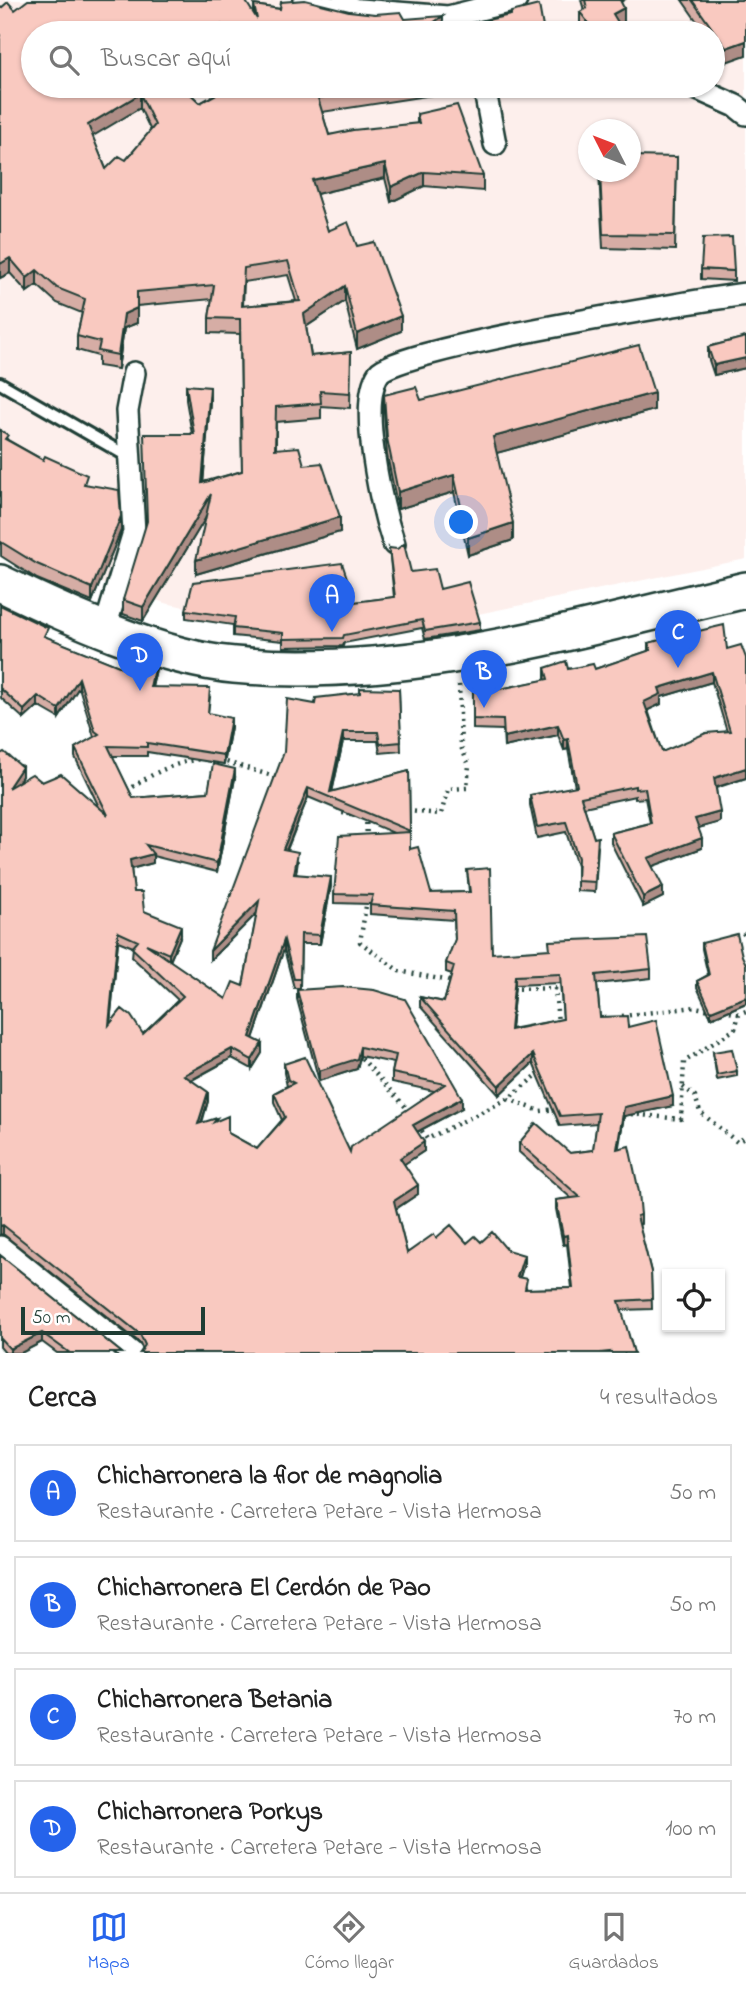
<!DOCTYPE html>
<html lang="es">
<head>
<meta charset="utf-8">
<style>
	body { margin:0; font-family:"Indie Flower",sans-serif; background:#f2f2f2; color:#222 }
	.controls { position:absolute; right:21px; bottom:21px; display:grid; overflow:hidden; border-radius:0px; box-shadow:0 2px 5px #0004 }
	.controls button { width:63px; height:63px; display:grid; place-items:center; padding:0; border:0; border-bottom:2px solid #e0e0e0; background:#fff; color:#222; font:35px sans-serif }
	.compass { position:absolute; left:578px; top:119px; width:63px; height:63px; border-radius:50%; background:#fff; box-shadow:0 2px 5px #0004; rotate:312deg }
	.scale { position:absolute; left:21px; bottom:18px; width:184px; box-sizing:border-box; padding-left:7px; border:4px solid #1f3d34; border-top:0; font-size:19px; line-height:24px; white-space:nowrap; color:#1f3d34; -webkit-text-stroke:5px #fff; paint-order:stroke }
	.you { position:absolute; left:462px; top:523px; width:24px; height:24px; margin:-18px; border:5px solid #fff; border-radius:50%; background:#1a73e8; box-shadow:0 0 0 10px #1a73e833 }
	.badge { display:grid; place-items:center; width:46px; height:46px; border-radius:50%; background:#2563eb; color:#fff; font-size:23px; font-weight:700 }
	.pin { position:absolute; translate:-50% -58px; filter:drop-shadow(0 2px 4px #0008) }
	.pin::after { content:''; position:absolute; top:37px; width:24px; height:21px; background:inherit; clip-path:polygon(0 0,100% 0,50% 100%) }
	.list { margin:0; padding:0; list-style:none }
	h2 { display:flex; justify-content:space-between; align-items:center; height:91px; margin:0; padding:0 28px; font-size:30px }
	h2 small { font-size:23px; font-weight:400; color:#767676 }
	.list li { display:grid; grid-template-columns:46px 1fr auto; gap:21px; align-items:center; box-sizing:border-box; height:98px; margin:0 14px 14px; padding:0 14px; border:2px solid #e0e0e0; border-radius:0px }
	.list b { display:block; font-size:26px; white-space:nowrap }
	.list p { margin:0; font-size:23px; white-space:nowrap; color:#767676 }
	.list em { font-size:23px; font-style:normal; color:#767676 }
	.icon { flex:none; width:38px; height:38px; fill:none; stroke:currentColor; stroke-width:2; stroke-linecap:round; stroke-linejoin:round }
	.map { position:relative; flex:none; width:746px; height:1353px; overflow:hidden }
	.search { position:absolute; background:#fff; box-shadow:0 2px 5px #0004; left:21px; right:21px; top:21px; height:77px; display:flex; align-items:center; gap:18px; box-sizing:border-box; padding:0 24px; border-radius:38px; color:#767676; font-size:26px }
	.sheet { height:539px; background:#fff }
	nav { display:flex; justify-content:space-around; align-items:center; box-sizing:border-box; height:98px; border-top:2px solid #e0e0e0; background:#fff; font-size:19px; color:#767676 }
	nav a { display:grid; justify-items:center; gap:4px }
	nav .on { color:#2563eb }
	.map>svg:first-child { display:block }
</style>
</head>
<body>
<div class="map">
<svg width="746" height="1353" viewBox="0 0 746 1353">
	<rect width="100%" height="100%" fill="#fff"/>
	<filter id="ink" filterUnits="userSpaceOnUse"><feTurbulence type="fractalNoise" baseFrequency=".0143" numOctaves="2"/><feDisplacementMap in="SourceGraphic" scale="14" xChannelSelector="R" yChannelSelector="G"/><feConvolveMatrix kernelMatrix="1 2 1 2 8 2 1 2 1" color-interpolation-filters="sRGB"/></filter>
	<g filter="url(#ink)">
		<path fill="#fdefec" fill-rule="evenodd" d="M0 0H746V559L459 618 289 628 165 603 43 565 0 545ZM33 33H713V86H33ZM588 130H630V172H588Z"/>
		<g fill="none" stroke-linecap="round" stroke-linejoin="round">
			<g stroke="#1f3d34" stroke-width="16">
				<path id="lane" d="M0 383 129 457"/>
			</g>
			<g stroke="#1f3d34" stroke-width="26">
				<path id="street" d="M305 0 322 7 448 17 516 0
					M484 86 495 144
					M691 86 736 106 746 114
					M394 544C382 508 357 404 379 373 397 349 699 300 746 294
					M105 628 134 532 127 411 134 373
					M0 1247 132 1353"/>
			</g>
			<g stroke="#1f3d34" stroke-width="40">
				<path id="primary" d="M0 583C66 615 162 659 234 665 411 681 576 629 746 590"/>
			</g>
			<path stroke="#1f3d34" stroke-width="4.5" stroke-dasharray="2 5" stroke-linecap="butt" d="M220 760 279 778
				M127 791C151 774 172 763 201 759
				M338 808 341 813 360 815
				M407 811 441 814 448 789 467 788 469 765 461 747 459 682
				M366 816 367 839
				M367 900 360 942 399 971 455 982
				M743 933 746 937
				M555 988 558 1023H561
				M512 989 566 988
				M723 1011 739 1014
				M622 1016 695 1007 710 1010
				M357 1053 410 1112
				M683 1087 695 1096 700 1112 737 1142 746 1137
				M508 1099 540 1111 556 1109
				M631 1114 681 1119 684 1062 735 1029 739 1014 746 1011
				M418 1125 427 1139 508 1099 543 1070"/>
			<use href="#lane" stroke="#fff" stroke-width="10"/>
			<use href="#street" stroke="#fff" stroke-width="21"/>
			<use href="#primary" stroke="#fff" stroke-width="35"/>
		</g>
		<path fill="#d6ada5" stroke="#1f3d34" stroke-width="2" fill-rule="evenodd" d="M581 0H624L621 2 624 23 619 25V33H585L580 26V12L584 10Z
			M682 0H746L726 62 713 44V33H705Z
			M254 5 280 9 349 11 405 19 443 30 439 33H33L182 86 200 103 230 86H433V95L322 112 329 135 417 124V114L483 176V191L424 186 391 202 385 178 316 194 328 231 357 246 401 331 357 349 345 301 306 327 311 356 351 352 350 408 321 406V418L276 422V449L304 465 340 532 196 574 206 517 143 621 123 614V600L192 434 186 400V385L210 401 203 482 242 471 240 334 209 333V318L212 299 137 306V323L124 328 118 369 98 366V356L77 350V336L82 313 57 303 37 285 27 292 10 273 0 278 15 10 254 15ZM140 108 151 131 126 160 106 169 92 136ZM288 275 296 301 243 306 244 282Z
			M677 157 675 250 603 248 599 172H631Z
			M701 269 734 271V281L701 279Z
			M746 337V368L714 375 708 357V347Z
			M384 395 421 400 654 410 496 453 513 540 468 555 454 492 398 509 387 455 384 412Z
			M0 430 8 440 87 485 121 530 92 602 37 579 1 556Z
			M389 548 411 572 440 589 480 622V630L425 639 422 628 344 643 343 646 283 647V641L233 636V625L186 618V610L355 602 394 597Z
			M0 605 48 638 131 671 156 669 152 687 210 697 208 713 231 727 224 764 147 752V756H112L133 798 208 792 235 778 217 872 153 856V863L131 869 134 892 144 911 181 935 170 961 226 999 243 986 257 913 210 960 315 704 399 689 401 751 380 753 378 741H343L332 792 409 771 410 849 431 893 469 892 467 870 492 953 651 969V978L597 984 600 1017 628 1027 673 1106 624 1116 618 1148 641 1215V1224L639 1225 651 1272 652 1309 621 1310 634 1353H140L143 1350 140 1343 3 1234 0 754 22 776 18 783 42 782 100 809 75 757V748L94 737 79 687 59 718 38 706 24 719 1 698ZM308 797 394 833 334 894V903L370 904V914L454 920 455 940 446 963V972L452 974 444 1002 420 997V1006L499 1095 533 1063 560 1126 597 1123 593 1150 570 1153 519 1143V1152L571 1198 556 1200V1209L563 1245 567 1244 572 1288 527 1289 520 1277 524 1264 507 1250 481 1242 467 1243 436 1238 407 1253 396 1209 418 1194 404 1164 424 1151 417 1132 462 1108 374 990H297V999L319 1081 357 1069 360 1056 394 1063 392 1073V1082L434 1091 350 1152 284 1064V1073L287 1086 274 1093V1102L282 1120 257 1149 228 1133 217 1121 202 1123 208 1101 192 1080 232 1058 252 1069 262 1053 253 1039 284 949 294 988H300L301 944H320L331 886 296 874 298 861 287 850ZM118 941 133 947 132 957 178 1000 143 1034 110 1024ZM560 983 563 1019 511 1029 515 985Z
			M648 643 727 649 746 658V778L716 788 720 822 698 828 702 848 652 866 663 897 643 907 611 843V833L650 823 645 798 635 799V796L584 807 594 838 598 847 595 892 577 891V866L566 832 537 838 530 805V795L575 787 568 749 564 750 558 735 504 747 503 730 473 729V677L495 690 545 680V668L595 669 648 651ZM712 682 727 732 662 752 648 710 661 704V697Z
			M702 943 746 964V1003L711 1018 697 987V981L708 975 702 949Z
			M713 1052 737 1071V1076L717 1080Z
			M0 1255 122 1353H57L42 1342 21 1353H5L0 1347Z"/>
		<path fill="#ae8d86" stroke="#1f3d34" stroke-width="2" d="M624 8V23L619 25V33H601L613 14Z
			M443 16V30L439 33H427V27Z
			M221 25V33H206Z
			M746 41V55L726 62V48Z
			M140 94V108L88 139V125Z
			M385 164V178L312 195V180Z
			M424 172V186L391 202V187Z
			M10 258V273L0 278V264Z
			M37 270V285L27 292V278Z
			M345 286V301L304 328V314Z
			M137 308V323L124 328 118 369V355L124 314Z
			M401 316V331L357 349V334Z
			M746 358V368L714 375V365Z
			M210 387V401L202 497V483Z
			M654 393V410L493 454V437Z
			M454 475V492L398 509V492Z
			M211 494V509L143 621V607Z
			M121 516V530L92 602V588Z
			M340 517V532L196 574V560Z
			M513 523V540L468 555V538Z
			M156 660V669L150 696V687Z
			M712 672V682L661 697V704L644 712V702L659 688Z
			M79 678V687L59 718V709Z
			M38 696V706L24 719V710Z
			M231 718V727L224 764V755Z
			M558 725V735L504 747V737Z
			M343 732V741L331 797 330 792Z
			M568 739V749L564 750V740Z
			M22 767V776L8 798V788Z
			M746 768V778L714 788V778Z
			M235 769V778L217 872V863Z
			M308 788V797L283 858V849Z
			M720 812V822L695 829V819Z
			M702 838V848L648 868V858Z
			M153 854V863L130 869V860Z
			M331 877V886L320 944V935Z
			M663 887V897L643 907V897Z
			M259 901V911L210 960V951Z
			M181 926V935L169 963V954Z
			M118 932V941L109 1034V1025Z
			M284 940V949L250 1047V1037Z
			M515 976V985L510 1039V1030Z
			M746 997V1003L711 1018V1011Z
			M262 1043V1053L252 1069V1060Z
			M360 1047V1056L357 1069 319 1081V1071Z
			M232 1049V1058L184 1084V1075Z
			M533 1054V1063L499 1095V1086Z
			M208 1092V1101L198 1133V1124Z
			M673 1096V1106L624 1116 617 1158V1149L624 1107Z
			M462 1098V1108L413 1134V1125Z
			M424 1142V1151L400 1167V1158Z
			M418 1185V1194L394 1210V1201Z
			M3 1225V1234L0 1235V1226Z
			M567 1235V1244L563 1245V1236Z
			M524 1255V1264L517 1286V1277Z
			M42 1333V1342L21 1353H10V1349Z"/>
		<path fill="#f9c9c0" stroke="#1f3d34" stroke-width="2" fill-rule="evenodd" d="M28 0H245L257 19 254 5 280 9 281 2 305 0 349 11 375 14 401 12 405 19 443 16 427 27 430 26 431 33H222L221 25 206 33H33V86H182L200 103 231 86H398L318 98 329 135 353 130 419 123 417 114 457 105 483 176 424 172 391 187 385 164 312 180 328 231 348 222 357 246 374 242 401 316 357 334 345 286 304 314 311 356 351 352 350 393 320 391 321 403 276 407 275 449 299 447 304 465 322 463 340 517 196 560 211 494 143 607 123 600 147 521 144 434H194L186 385 210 387 202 483 242 471 240 319 209 318 214 285 137 292V308L124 314 118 355 98 351 100 342 77 336 85 299 57 288 37 270 27 278 10 258 0 264V9L8 2 15 10ZM140 94 155 125 126 160 119 156 106 169 88 125ZM288 261 300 301 242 306 244 268Z
			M585 0H620L624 8 613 14 619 24 601 33H596L580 12 587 8Z
			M692 0H746V41L726 48Z
			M539 5 544 33H465L464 25 511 15V12Z
			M631 156 677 157 675 235 603 234 600 172H631Z
			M732 237 734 271 701 269 703 238Z
			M746 337V358L714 365 708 347Z
			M639 345 654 393 493 437 513 523 468 538 454 475 398 492 387 438 384 395 416 387 421 400Z
			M0 430 8 435 5 439 43 460 45 456 87 475 84 484 119 490 121 516 92 588 37 564 1 542 0 543Z
			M404 544 411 572 435 569 440 589 468 582 480 622 425 631 422 620 344 635 343 638 283 639V633L233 628 235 617 186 610 193 582 342 563 355 602 395 597 389 548 397 549Z
			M0 605 48 628 44 636 131 671 135 653 156 660 150 687 210 688 208 713 231 718 224 755 147 743V747L108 746 133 798 208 792 213 764 235 769 217 863 146 845 153 854 130 860 134 892H142L144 911 181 926 169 954 146 944 226 999 233 982 243 986 259 901 210 951 284 752 287 699 315 704 316 698 360 693V688L399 689 401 742 380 744 378 732H343L330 792 409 771 410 831 308 788 283 849 298 852 294 874 331 877 320 935 301 934 300 979H294L284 940 250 1037 262 1043 252 1060 232 1049 184 1075 208 1092 198 1124 217 1118 214 1122 228 1116V1133L257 1149 285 1117 274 1093 294 1083 288 1080 284 1064 305 1057 350 1152 351 1147 445 1084 392 1073 396 1055 360 1047 357 1059 319 1071 297 990 343 987 374 990 405 999 462 1098 413 1125 424 1142 400 1158 418 1185 394 1201 407 1253 434 1234 436 1238 451 1225 467 1243 475 1236 481 1242 492 1232 507 1250 524 1255 517 1277 527 1279 525 1289 573 1288 567 1235 563 1236 556 1200 580 1197 519 1143 536 1123 570 1153 593 1150 598 1113 560 1116 533 1054 499 1086 420 997 444 1002 454 966 446 963 455 939 454 911 370 905 373 895 334 894 339 836 410 832V849L418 847 431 893 470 892 467 870 490 868 492 953 550 949 549 941 647 937 651 969 596 975 600 1017 627 1016 628 1027 656 1020 673 1096 624 1107 617 1149 629 1146 639 1192 641 1215 637 1216 651 1272 652 1299 619 1301 634 1353H608L609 1352 600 1353H140L145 1345 140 1334 3 1225 0 1226V754L4 752 22 767 8 788 32 774 42 782 61 774 108 815 75 748 99 734 95 731 79 678 59 709 38 696 24 710 1 689 0 690ZM118 932 138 941 132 948 183 996 143 1034 131 1016 122 1009 109 1025ZM560 974 563 1019 510 1030 515 976Z
			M724 625 727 649 741 645 746 658V768L714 778 720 812 695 819 702 838 648 858 663 887 643 897 611 833 651 823 645 788 635 789V786L581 797 594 838 598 837 595 882 577 881 578 858 566 822 537 827 530 795 577 786 568 739 564 740 558 725 504 737 503 720 473 719V677H495V690L548 679 545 668 566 661 568 669 593 664 595 669 651 650 648 643ZM712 672 730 731 706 733 662 752 644 702 661 694 659 688Z
			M737 934 742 956 746 964V997L711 1011 697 981 709 975 702 943Z
			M732 1049 737 1071 717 1075 713 1052Z
			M0 1255 122 1353H70L42 1333 10 1349 0 1338Z"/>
	</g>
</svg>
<div class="controls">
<button><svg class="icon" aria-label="locate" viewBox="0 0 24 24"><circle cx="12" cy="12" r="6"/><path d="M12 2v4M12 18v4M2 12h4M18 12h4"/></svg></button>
</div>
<svg class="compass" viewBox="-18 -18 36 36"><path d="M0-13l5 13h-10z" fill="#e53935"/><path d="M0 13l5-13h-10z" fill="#767676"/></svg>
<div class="scale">50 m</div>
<div class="you"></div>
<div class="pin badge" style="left:332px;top:632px">A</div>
<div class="pin badge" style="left:484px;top:708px">B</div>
<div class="pin badge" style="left:678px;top:668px">C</div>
<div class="pin badge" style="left:140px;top:691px">D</div>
<div class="search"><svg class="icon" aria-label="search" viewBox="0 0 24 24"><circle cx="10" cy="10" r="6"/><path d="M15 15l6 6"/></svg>Buscar aquí</div>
</div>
<section class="sheet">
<h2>Cerca<small>4 resultados</small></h2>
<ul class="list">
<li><span class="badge">A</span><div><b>Chicharronera la flor de magnolia</b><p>Restaurante · Carretera Petare - Vista Hermosa</p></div><em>50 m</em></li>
<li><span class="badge">B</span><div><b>Chicharronera El Cerdón de Pao</b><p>Restaurante · Carretera Petare - Vista Hermosa</p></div><em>50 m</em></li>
<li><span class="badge">C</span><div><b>Chicharronera Betania</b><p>Restaurante · Carretera Petare - Vista Hermosa</p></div><em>70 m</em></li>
<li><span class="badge">D</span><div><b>Chicharronera Porkys</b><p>Restaurante · Carretera Petare - Vista Hermosa</p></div><em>100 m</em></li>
</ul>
</section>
<nav>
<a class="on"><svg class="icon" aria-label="map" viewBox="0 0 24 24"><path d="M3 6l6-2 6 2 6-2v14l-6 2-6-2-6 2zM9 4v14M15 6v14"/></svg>Mapa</a>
<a><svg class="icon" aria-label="directions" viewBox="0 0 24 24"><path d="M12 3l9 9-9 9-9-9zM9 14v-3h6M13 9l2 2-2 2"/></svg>Cómo llegar</a>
<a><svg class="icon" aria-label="saved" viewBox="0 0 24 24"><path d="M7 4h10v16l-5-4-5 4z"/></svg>Guardados</a>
</nav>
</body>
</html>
